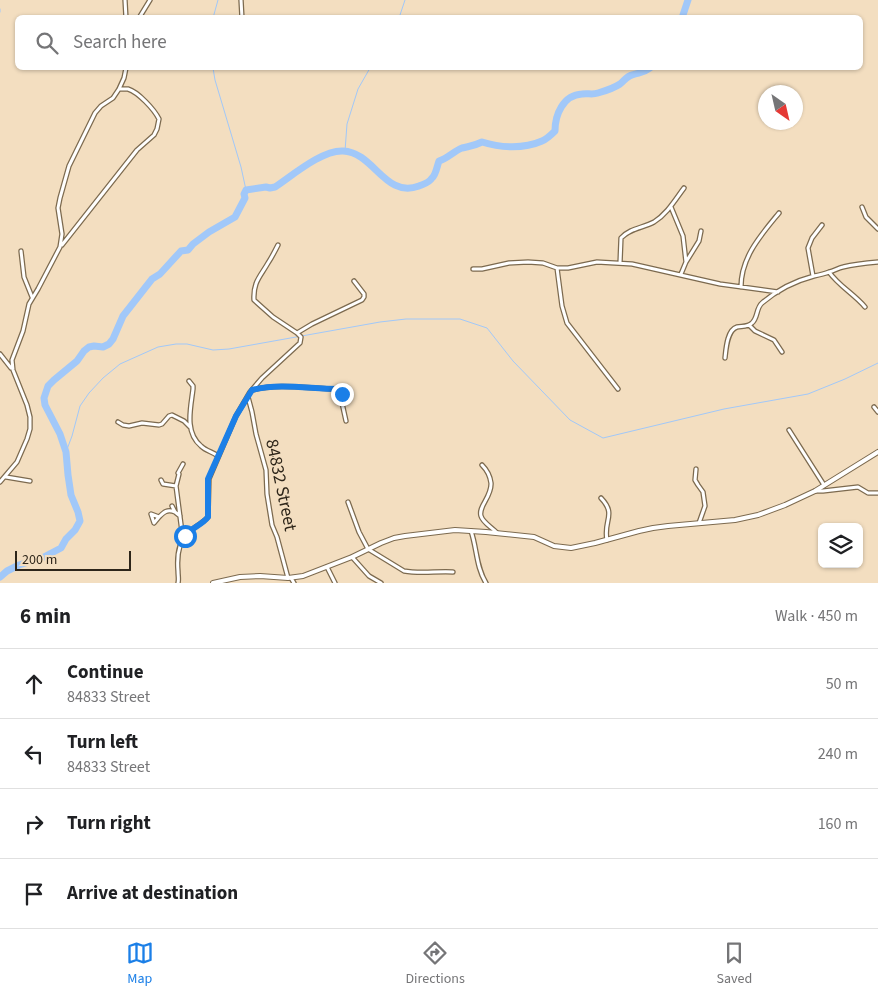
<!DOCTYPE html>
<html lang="en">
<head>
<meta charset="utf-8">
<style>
	body { margin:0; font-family:"Source Sans 3",sans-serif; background:#f6f6f6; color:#202124 }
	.controls { position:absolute; right:15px; bottom:15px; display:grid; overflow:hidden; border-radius:8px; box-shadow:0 1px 4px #0004 }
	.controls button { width:45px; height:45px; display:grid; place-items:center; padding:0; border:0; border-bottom:1px solid #e0e0e0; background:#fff; color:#202124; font:25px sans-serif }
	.compass { position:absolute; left:758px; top:85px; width:45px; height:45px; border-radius:50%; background:#fff; box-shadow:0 1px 4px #0004; rotate:146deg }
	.scale { position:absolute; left:15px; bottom:12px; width:116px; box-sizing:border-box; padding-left:5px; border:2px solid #2d2519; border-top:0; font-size:14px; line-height:18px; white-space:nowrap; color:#2d2519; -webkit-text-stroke:4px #f3dec0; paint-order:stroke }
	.stop { position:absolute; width:15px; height:15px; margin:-11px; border:4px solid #1b7fe7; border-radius:50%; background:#fff }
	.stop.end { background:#1b7fe7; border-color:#fff; box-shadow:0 1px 5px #0008 }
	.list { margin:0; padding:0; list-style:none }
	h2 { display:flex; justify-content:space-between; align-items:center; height:65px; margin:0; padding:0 20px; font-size:21px }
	h2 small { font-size:16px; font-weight:400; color:#757577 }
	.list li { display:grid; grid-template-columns:32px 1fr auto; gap:15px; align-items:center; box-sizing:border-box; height:70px; padding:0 20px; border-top:1px solid #e0e0e0 }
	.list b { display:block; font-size:19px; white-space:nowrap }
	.list p { margin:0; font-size:16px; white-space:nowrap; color:#757577 }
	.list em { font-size:16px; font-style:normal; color:#757577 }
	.icon { flex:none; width:28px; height:28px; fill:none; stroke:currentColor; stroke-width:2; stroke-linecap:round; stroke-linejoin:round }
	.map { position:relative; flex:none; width:878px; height:583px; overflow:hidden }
	.search { position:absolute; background:#fff; box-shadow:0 1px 4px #0004; left:15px; right:15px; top:15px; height:55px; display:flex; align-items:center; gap:12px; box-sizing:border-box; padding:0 18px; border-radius:8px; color:#757577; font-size:19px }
	.sheet { height:345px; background:#fff }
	nav { display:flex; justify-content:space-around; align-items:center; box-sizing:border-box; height:70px; border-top:1px solid #e0e0e0; background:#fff; font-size:14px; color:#757577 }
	nav a { display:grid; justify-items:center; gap:2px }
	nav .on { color:#1b7fe7 }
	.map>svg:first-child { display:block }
</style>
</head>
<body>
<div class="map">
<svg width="878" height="583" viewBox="0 0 878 583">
	<rect width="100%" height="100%" fill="#f3dec0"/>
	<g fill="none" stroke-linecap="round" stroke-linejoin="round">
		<path stroke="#a1c8f9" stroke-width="1" d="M0 9V12
			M213 18 218 0
			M399 18 405 0
			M213 68 215 80 241 167 246 190
			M345 151 347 124 358 89 370 68
			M66 452 72 436 80 406 89 393 103 378 120 364 158 347 176 344H187L213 350 229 349 380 322 406 319H460L487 328 513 361 570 420 603 438 724 409 808 394 845 379 878 363"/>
		<path stroke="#a1c8f9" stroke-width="7" d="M682 18 688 0
			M0 577 7 571 19 565 42 558 61 548 66 539 75 530 80 521 78 512 71 495 68 475 66 452 60 434 45 405 44 398 48 386 54 380 77 361 84 351 89 347 94 346 103 347 109 344 113 339 123 316 152 279 160 274 181 251 188 250 193 244 209 232 235 217 245 198 244 194 246 190 266 187 270 188 275 187C293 175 322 150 343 151 374 152 385 199 419 186 424 184 429 183 432 178 436 175 437 166 439 161 448 158 454 151 462 148 470 146 474 146 482 142 501 148 524 149 542 141 547 139 551 135 555 131 555 115 563 95 582 94 588 93 592 95 598 93 605 91 614 88 620 84 624 81 627 76 632 75 640 72 642 74 650 68"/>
		<g stroke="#7c6a4f" stroke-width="5.5">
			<path id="minor" d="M125 0 126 18
				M241 0 242 18
				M139 18 150 0
				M671 207 683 236 686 262
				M862 207 866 217 878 229
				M62 245 137 150 154 135 157 129 159 119C154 109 138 92 128 89 125 89 122 89 119 89
				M21 251 24 277 32 297
				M620 263 621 238C630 228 643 228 654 222 667 214 675 200 684 188
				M557 268 562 306 567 323 618 389
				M473 269H482L509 263 528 262 543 263 557 268H568L597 262 632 264 720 284 778 292
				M829 272C839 286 854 294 865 307
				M681 274 686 262 699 241 701 231
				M813 276 808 248 812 238 822 225
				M741 287C741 257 761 235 779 213
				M749 325 755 331 774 340 782 352
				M297 333 312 324 362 300 364 297V294L354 281
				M0 354 11 368
				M725 358C726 349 727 330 737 327 742 326 748 327 752 323 758 318 756 308 762 303 777 290 795 281 814 276 819 275 824 274 829 272 834 271 838 268 843 267 855 264 866 263 878 262
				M189 381 193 386V389C191 407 184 432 201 446 206 451 213 452 218 456
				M253 390C280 383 310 389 338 389L342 394V403L346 421
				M248 397 252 412 256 434 266 470 267 494 272 525 277 537 288 578
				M874 407 878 412
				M118 422 123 425 129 426 142 423 159 425 162 424 169 416 172 415 184 421 190 427
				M789 430 824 485
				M183 464 178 473 179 474 176 486 182 532 185 536
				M482 465C487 470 490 475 491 483 492 497 478 506 481 516 483 523 492 527 497 533
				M696 469 695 480 698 485 703 492 705 506 699 523
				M6 477 30 481
				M161 480 163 484 176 486
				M0 482 17 462 27 439 30 429V417L27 405 13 370 12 360 23 331 29 304 38 289 60 247 62 234 58 208 60 198 69 166 95 113 101 106 113 98 119 89 124 78 126 68
				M815 491H823L858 487 868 493H878
				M601 498C617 515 603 520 607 540
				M348 502 359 532 368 549 404 571C420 574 437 571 453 572
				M172 506 175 512 180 516
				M159 517 154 523 151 514 159 517C164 512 167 509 175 512
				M471 531C477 548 476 567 486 583
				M352 557 369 576 381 583
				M327 567 335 583
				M291 578 294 583
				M178 583C179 579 178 576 178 571 177 559 178 543 187 534 193 527 202 524 208 517L209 479 236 416 250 392 262 378 300 343 301 337 297 333 273 317 254 300C253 282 260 277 268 263 272 257 275 251 278 245"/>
		</g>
		<g stroke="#7c6a4f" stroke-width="6">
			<path id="tertiary" d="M213 583 240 577 260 576 288 578 303 576 352 557 381 543 394 538 405 536 455 530 486 532 534 537 554 546 571 548 595 543 639 531 653 528 668 526 735 520 758 515 785 505 815 491 878 452"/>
		</g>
		<use href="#minor" stroke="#fff" stroke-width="3"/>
		<use href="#tertiary" stroke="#fff" stroke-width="4"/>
	</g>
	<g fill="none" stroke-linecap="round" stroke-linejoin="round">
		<path stroke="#1b7fe7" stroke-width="6" d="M185 536C191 528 202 525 208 517V479L236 416 252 390C280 383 310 389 338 389L342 394"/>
	</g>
	<g text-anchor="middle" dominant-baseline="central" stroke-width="4" stroke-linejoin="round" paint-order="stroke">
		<g font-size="18" fill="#2d2519" stroke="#f3dec0">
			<text transform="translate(281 485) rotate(78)">84832 Street</text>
		</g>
	</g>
</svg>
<div class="controls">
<button><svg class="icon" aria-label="layers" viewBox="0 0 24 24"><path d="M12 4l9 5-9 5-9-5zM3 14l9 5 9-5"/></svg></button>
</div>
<svg class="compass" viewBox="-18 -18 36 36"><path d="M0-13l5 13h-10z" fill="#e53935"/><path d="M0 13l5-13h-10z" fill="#757577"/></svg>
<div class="scale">200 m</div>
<div class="stop" style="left:185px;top:536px"></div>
<div class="stop end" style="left:342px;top:394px"></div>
<div class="search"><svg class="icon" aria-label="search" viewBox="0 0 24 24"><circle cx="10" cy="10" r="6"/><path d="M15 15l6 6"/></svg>Search here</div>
</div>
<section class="sheet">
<h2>6 min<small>Walk · 450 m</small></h2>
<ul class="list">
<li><svg class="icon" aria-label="ahead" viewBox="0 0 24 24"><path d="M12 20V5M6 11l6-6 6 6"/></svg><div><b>Continue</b><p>84833 Street</p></div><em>50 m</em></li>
<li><svg class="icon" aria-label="left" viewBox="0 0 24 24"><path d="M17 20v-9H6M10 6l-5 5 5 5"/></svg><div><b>Turn left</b><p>84833 Street</p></div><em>240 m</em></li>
<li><svg class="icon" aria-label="right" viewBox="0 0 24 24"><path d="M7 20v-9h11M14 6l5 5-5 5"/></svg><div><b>Turn right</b></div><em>160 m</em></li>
<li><svg class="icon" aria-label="arrive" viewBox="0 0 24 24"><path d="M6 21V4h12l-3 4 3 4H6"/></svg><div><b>Arrive at destination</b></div></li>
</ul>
</section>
<nav>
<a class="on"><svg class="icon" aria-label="map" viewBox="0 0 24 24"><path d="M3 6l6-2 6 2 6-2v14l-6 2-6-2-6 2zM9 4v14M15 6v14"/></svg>Map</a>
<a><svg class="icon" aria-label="directions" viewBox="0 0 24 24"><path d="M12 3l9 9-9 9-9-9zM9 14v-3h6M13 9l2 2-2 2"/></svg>Directions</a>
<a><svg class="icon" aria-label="saved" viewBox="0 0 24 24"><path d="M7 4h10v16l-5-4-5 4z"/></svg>Saved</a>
</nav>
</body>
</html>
